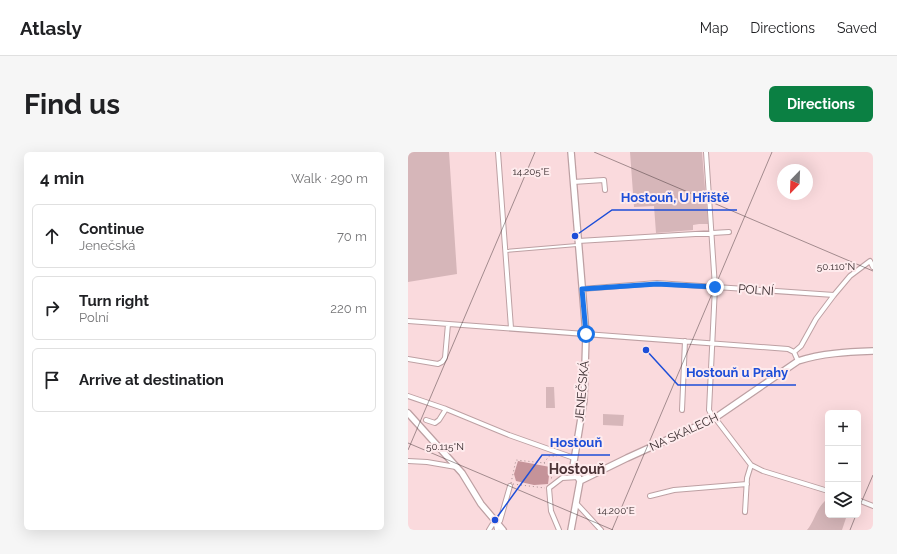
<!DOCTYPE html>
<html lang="en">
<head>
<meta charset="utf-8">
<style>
	body { margin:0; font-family:Raleway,sans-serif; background:#f6f6f6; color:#202124 }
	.controls { position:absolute; right:12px; bottom:12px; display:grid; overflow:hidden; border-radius:6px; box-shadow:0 4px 16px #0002 }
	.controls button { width:36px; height:36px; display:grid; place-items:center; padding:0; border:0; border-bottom:1px solid #e0e0e0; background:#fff; color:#202124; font:20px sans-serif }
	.compass { position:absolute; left:369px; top:12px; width:36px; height:36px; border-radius:50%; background:#fff; box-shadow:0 4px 16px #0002; rotate:203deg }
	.stop { position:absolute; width:12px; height:12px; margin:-9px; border:3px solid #1a73e8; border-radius:50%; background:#fff }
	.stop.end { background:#1a73e8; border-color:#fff; box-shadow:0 1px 4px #0008 }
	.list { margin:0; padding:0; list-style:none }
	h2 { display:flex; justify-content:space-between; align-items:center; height:52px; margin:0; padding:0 16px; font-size:17px }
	h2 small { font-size:13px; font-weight:400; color:#757577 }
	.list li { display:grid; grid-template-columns:26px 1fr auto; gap:12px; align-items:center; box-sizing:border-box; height:64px; margin:0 8px 8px; padding:0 8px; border:1px solid #e0e0e0; border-radius:6px }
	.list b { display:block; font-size:15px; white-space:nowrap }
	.list p { margin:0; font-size:13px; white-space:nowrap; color:#757577 }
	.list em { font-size:13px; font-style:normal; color:#757577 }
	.icon { flex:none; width:22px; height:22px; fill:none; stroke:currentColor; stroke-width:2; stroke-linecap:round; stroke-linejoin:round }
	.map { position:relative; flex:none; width:465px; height:378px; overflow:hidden; border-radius:6px }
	header { display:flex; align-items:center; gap:24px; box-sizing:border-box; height:56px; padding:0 20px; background:#fff; border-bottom:1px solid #e0e0e0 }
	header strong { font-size:19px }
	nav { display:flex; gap:22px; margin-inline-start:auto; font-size:14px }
	.intro { display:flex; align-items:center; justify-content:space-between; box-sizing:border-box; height:96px; padding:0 24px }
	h1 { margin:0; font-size:28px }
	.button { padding:10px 18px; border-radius:6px; background:#0b8043; color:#fff; font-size:14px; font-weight:700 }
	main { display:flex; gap:24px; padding:0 24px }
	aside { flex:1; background:#fff; border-radius:6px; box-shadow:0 4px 16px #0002 }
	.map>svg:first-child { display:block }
</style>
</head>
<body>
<header>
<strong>Atlasly</strong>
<nav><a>Map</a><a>Directions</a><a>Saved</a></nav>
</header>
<div class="intro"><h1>Find us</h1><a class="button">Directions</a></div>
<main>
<aside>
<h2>4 min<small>Walk · 290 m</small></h2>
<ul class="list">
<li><svg class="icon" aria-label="ahead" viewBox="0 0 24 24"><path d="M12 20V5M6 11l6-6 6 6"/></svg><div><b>Continue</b><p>Jenečská</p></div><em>70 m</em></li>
<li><svg class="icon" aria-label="right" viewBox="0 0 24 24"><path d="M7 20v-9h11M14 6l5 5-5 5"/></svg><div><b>Turn right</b><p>Polní</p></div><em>220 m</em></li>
<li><svg class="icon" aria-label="arrive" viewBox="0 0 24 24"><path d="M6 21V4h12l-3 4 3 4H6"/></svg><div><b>Arrive at destination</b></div></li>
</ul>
</aside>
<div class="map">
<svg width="465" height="378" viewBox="0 0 465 378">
	<rect width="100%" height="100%" fill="#fadadd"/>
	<path fill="#d6b6b9" d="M0 0H41L49 122 0 130Z
		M222 0H294L300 72H291L285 73V78L248 81 246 54 226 55Z
		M138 235H146L147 256H138Z
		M195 262 216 263 215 274 195 273Z
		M420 347V363H439L434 378H399C407 369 409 353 420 347Z"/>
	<path fill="#c59399" d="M110 309 142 315 140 332 126 333 108 329 106 322Z"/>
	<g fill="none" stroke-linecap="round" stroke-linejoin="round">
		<g stroke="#bda0a3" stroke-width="4">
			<path id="lane" d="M98 99 169 93"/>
		</g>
		<g stroke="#bda0a3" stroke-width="6">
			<path id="street" d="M90 0 103 176
				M298 0 307 135 301 258 303 262 307 266 343 313 355 319 420 339
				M165 30 196 28 197 38
				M170 89 321 80
				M174 137 249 131 426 143
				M0 169 380 197 386 200 390 209
				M386 200 393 194 408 167 426 143 442 124 462 109 465 115
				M0 207 30 212 34 210 37 206 40 172
				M0 244 38 257 101 283 166 306
				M274 258 277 189
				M18 268 27 271 31 268 38 257
				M0 309 19 310 48 315
				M242 344 266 338 339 332
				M450 348 465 354
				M169 352 193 378
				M337 360 339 326 343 313
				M88 372 89 378
				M81 378 84 373 92 369 102 334
				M151 378 143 359 141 336 154 326 171 325"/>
		</g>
		<g stroke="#bda0a3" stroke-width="8">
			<path id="secondary" d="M163 0 178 182 176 248 165 315C166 321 170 324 172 329L163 378
				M0 261 54 321 73 352 95 378
				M172 329 219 306 307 266 390 209C414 201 440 200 465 199"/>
		</g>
		<path stroke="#a68e91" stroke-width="1" stroke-dasharray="1 3" stroke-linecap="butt" d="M136 311 141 312 145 317 143 329
			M103 331 108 308 136 311 141 304H149
			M105 332 137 336"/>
		<use href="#lane" stroke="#fff" stroke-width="2"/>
		<use href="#street" stroke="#fff" stroke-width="4"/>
		<use href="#secondary" stroke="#fff" stroke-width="5.5"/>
	</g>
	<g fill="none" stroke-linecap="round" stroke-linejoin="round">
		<path stroke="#1a73e8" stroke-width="5" d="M178 182 174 137 249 132 307 135"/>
	</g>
	<path fill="none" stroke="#372b2d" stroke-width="1" stroke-opacity="0.45" d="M186 0 465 119M0 291 205 378M0 298 127 0M450 358 465 323M204 378 364 0M442 378 448 363"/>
	<g text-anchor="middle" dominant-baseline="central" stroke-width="4" stroke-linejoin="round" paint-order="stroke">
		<g font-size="12" fill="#372b2d" stroke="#feebed">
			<text transform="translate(348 138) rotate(4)">POLNÍ</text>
			<text transform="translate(174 239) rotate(-85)">JENEČSKÁ</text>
			<text transform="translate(276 280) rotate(-25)">NA SKALECH</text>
		</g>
		<g font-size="14" font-weight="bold" fill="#4b3336" stroke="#feebed">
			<text x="169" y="317">Hostouň</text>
		</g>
	</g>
	<g font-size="10" text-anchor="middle" fill="#372b2d" stroke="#feebed" stroke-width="4" stroke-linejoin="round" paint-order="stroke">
		<text x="123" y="23">14.205°E</text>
		<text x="428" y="118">50.110°N</text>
		<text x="37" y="298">50.115°N</text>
		<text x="208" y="362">14.200°E</text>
	</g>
	<path fill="none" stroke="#1d4ed8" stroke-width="1.5" d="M167 84L204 58H329M238 198L270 233H388M87 368L134 303H202"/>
	<g fill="#1d4ed8" stroke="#feebed" stroke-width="1.5">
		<circle cx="167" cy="84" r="4"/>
		<circle cx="238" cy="198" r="4"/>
		<circle cx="87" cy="368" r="4"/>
	</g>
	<g font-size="13" text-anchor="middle" font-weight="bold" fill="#1d4ed8" stroke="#feebed" stroke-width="4" stroke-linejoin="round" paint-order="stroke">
		<text x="267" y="50">Hostouň, U Hřiště</text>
		<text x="329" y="225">Hostouň u Prahy</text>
		<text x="168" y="295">Hostouň</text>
	</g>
</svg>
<div class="controls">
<button>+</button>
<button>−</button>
<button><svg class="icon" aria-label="layers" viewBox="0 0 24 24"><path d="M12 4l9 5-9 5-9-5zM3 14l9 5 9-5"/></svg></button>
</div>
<svg class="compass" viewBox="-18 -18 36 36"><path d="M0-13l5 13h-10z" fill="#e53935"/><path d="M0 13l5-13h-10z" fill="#757577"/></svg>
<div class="stop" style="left:178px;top:182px"></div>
<div class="stop end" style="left:307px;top:135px"></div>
</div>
</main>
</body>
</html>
